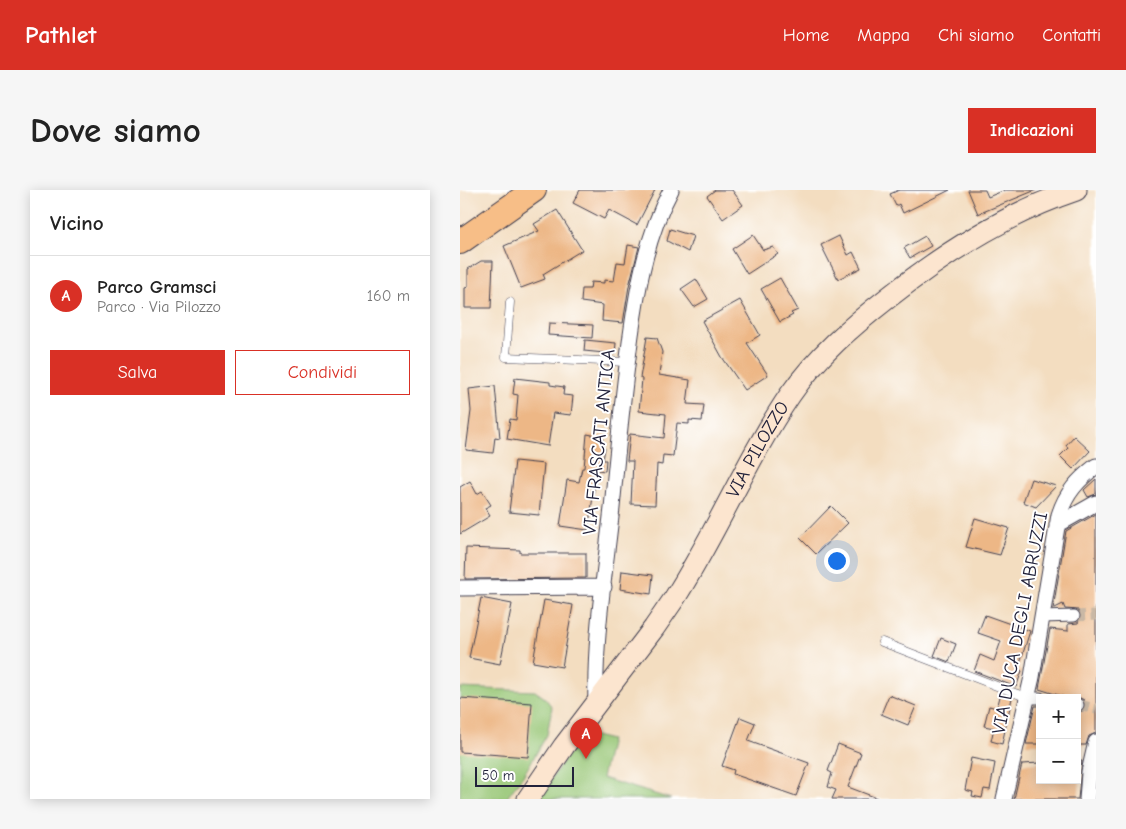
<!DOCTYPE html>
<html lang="it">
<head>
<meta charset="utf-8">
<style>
	body { margin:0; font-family:"Comic Neue",sans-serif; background:#f6f6f6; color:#222 }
	.controls { position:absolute; right:15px; bottom:15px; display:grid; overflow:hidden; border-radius:0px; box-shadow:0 2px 12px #0003 }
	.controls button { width:45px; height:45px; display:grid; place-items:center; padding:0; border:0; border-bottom:1px solid #e0e0e0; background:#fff; color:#222; font:25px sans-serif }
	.scale { position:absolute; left:15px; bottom:12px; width:99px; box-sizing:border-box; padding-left:5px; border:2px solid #22223b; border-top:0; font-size:14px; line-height:18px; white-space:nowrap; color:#22223b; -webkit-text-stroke:4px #fff; paint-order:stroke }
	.you { position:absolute; left:376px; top:370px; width:18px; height:18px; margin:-12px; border:4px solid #fff; border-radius:50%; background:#1a73e8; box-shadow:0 0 0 8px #1a73e833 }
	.badge { display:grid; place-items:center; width:32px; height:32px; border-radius:50%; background:#d93025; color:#fff; font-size:16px; font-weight:700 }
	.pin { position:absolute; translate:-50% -41px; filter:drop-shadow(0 1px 2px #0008) }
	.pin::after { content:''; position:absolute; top:26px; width:18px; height:15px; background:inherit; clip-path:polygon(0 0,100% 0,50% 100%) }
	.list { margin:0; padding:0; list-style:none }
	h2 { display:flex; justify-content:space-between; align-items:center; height:65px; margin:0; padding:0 20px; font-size:21px }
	h2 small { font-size:16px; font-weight:400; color:#767676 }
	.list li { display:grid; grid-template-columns:32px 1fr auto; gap:15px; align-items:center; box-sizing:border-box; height:80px; padding:0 20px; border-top:1px solid #e0e0e0 }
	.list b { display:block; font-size:19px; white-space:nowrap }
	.list p { margin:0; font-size:16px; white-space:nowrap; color:#767676 }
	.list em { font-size:16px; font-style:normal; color:#767676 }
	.actions { display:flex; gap:10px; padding:15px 20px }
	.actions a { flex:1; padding:11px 0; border:1px solid #d93025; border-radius:0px; text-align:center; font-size:18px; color:#d93025 }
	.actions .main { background:#d93025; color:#fff }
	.map { position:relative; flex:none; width:636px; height:609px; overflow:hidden; border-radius:0px }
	header { display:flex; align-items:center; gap:30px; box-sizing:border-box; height:70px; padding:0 25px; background:#d93025; color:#fff }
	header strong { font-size:24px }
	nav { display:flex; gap:28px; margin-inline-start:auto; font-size:18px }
	.intro { display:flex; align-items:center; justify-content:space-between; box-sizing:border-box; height:120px; padding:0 30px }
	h1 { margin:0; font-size:35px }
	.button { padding:12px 22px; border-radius:0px; background:#d93025; color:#fff; font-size:18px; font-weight:700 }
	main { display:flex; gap:30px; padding:0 30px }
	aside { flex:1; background:#fff; border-radius:0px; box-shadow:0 2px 12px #0003 }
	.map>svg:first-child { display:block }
</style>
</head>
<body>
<header>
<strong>Pathlet</strong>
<nav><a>Home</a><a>Mappa</a><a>Chi siamo</a><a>Contatti</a></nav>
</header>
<div class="intro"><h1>Dove siamo</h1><a class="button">Indicazioni</a></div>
<main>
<aside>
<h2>Vicino<small></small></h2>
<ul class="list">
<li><span class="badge">A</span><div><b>Parco Gramsci</b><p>Parco · Via Pilozzo</p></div><em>160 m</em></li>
</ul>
<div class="actions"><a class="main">Salva</a><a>Condividi</a></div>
</aside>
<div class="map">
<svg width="636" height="609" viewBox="0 0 636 609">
	<rect width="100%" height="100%" fill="#fff"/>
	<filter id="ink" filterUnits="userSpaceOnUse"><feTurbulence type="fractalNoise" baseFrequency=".02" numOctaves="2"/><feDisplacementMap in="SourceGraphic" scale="10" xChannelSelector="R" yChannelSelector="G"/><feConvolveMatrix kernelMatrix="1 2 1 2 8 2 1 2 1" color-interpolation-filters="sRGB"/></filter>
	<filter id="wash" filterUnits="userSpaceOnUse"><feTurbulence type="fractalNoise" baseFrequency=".0096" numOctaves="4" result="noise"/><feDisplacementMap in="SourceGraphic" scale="20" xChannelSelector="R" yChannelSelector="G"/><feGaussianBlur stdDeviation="1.12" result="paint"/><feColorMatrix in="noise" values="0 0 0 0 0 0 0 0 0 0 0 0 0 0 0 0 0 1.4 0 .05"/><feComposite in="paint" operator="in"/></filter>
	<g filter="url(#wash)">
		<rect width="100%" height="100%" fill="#f3ddc0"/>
		<path fill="#97c675" stroke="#5c7458" d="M0 498 75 501 85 508 92 517 87 545 63 586 46 609H0Z
			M123 543 151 550 142 588 211 609H77Z"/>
		<g id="blocks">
			<path fill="#edb786" d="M120 0H195L177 35 149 20 144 29 113 13Z
				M255 0H272L283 15 263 29 247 6Z
				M439 0H490L443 23 439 14 436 16 430 4Z
				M508 0H525L528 7 545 0H576L518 24Z
				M97 20 122 60 83 84 85 89 61 98 44 56 79 41 74 34Z
				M210 39 233 46 228 62 207 51Z
				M293 45 303 60 313 57 318 64 287 84 272 59Z
				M379 46 388 65 393 62 401 78 378 89 361 55Z
				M465 46 471 56 450 68 444 58Z
				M168 55 179 57 169 96 163 133 142 131 143 115 121 112 122 99H130L131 92 144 93V90L154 91 157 72 165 73Z
				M21 71H33L31 118H5V98L8 97V79Z
				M320 88 338 120 331 123 333 125 320 132 301 99Z
				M236 89 248 109 234 117 221 99Z
				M280 110 300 145 287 153 308 185 285 200 262 167 242 131Z
				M89 133 133 135 132 148 88 145Z
				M187 147 197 148 202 162 199 185 230 190 227 214 244 215 242 231 229 230V234L217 233 213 266 203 265 202 275 197 274 195 315 171 314 173 271H167L170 244 204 248 206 224 179 221 182 189 180 188Z
				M125 150 156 153 155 164 124 161Z
				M55 188 90 192V195L104 197 103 205 113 206 111 225 93 223 88 256 47 249 50 229 56 230 58 205 53 204Z
				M35 196 40 248 35 247 33 263 6 260 11 221 9 199Z
				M127 244 143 247 142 257 145 258 143 270H146L145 281 137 280 128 340 100 336 107 290 119 292 122 278H124Z
				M614 246 630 261 613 279 600 266 608 258 606 255Z
				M55 271 84 274 79 325 49 322Z
				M571 289 596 296 576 317 563 312Z
				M636 289V304L628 307 624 300Z
				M10 291 17 304 22 301 31 315 25 318 30 326 0 344V297Z
				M371 316 388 333 356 364 340 348Z
				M636 324V543L629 546 626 555H617V522L623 521 625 517 624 510 618 507 608 508 579 499 590 439 608 441V434L618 433 621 426 618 420 605 419 603 414 593 419 606 341Z
				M515 328 549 338 540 365 506 357Z
				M6 358 60 360V363H126V388L5 389Z
				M162 381 193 385 191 404 160 399Z
				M21 408 52 414 40 474 9 468Z
				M84 410 113 415 102 477 73 472Z
				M525 425 570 441 558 479 562 481 556 497 514 481 520 465 534 471 541 451 518 443Z
				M481 448 496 454 489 472 474 466Z
				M541 503 552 508 542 554 531 551 534 538 524 536 529 516 537 518Z
				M429 505 456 516 448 535 421 524Z
				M0 508 72 513 68 567 0 562Z
				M575 516H580V554H566Z
				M280 527 295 533 288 551 349 573 336 606 273 584 274 580 262 576Z
				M378 554 401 563 388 597 417 608V609H372L376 600 368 597 372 583 368 581Z
				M511 568 535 573 530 600 524 599 522 608 512 606 513 602 505 600Z
				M617 571H622L618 609H554L562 574 580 573V590H617Z"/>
		</g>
	</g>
	<g filter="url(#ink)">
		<use href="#blocks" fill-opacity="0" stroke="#413e4f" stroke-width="1"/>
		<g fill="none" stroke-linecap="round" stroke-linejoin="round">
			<path stroke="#c9b8a5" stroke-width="11" stroke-dasharray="11 5.5" stroke-linecap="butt" d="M614 426 636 425
				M618 515 636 519"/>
			<g stroke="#413e4f" stroke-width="9">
				<path id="service" d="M50 112 46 167 167 172
					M422 452 568 508"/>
			</g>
			<g stroke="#413e4f" stroke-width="13">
				<path id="pedestrian" d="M583 427 614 426
					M568 508H580
					M617 514 618 515"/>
			</g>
			<g stroke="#413e4f" stroke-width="17">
				<path id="minor" d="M597 335 636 313
					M0 398 144 397
					M136 514C134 448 145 382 152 318 157 265 162 212 169 160 176 106 185 48 211 0
					M544 609 572 487 599 325C606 303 618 290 636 276
					M627 609 629 582 636 552"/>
			</g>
			<g stroke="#413e4f" stroke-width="23">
				<g id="secondary">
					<path id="s1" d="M68 609 104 556 194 438 214 409C256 344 286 270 330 205 357 166 392 136 429 107 486 62 547 23 616 0"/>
				</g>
			</g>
			<g stroke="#413e4f" stroke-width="26">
				<path id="primary" d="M0 52 74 0"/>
			</g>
			<use href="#service" stroke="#fff" stroke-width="8"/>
			<use href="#pedestrian" stroke="#fff" stroke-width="11"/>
			<use href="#minor" stroke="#fff" stroke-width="15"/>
			<use href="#secondary" stroke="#fce5cf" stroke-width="21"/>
			<use href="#primary" stroke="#f7be87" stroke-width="24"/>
		</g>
	</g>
	<g text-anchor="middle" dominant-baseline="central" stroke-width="4" stroke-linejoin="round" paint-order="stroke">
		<g font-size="19" fill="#22223b" stroke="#fff">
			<text transform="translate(139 252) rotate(-84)">VIA FRASCATI ANTICA</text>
			<text stroke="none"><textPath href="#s1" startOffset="419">VIA PILOZZO</textPath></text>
			<text transform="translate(560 433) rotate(-79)">VIA DUCA DEGLI ABRUZZI</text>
		</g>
	</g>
</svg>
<div class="controls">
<button>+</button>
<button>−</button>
</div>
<div class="scale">50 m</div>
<div class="you"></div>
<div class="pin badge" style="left:126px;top:569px">A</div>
</div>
</main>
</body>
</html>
